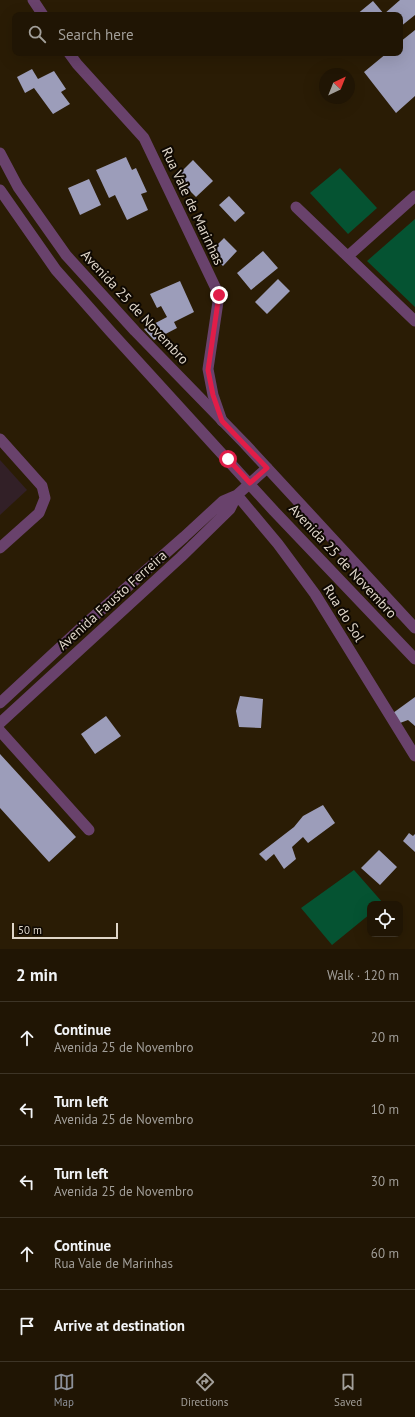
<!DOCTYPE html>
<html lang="en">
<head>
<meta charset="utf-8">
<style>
	body { margin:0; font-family:"PT Sans",sans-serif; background:#2d2213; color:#f1f3f6 }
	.controls { position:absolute; right:12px; bottom:12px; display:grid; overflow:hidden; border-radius:8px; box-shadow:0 4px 16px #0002 }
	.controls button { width:36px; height:36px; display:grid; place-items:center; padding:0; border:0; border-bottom:1px solid #3d3426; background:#201504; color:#f1f3f6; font:20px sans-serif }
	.compass { position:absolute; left:319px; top:68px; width:36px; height:36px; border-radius:50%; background:#201504; box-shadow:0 4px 16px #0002; rotate:43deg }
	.scale { position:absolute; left:12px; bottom:10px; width:106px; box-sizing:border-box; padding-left:4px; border:2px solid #dfd6c9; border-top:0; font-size:11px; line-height:14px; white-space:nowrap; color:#dfd6c9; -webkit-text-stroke:3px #0e0802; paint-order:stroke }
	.stop { position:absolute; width:12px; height:12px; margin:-9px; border:3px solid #e11d48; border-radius:50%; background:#fff }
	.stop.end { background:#e11d48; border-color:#fff; box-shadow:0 1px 4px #0008 }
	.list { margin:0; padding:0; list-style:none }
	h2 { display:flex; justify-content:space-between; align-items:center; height:52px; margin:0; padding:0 16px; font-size:17px }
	h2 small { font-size:13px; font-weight:400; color:#a29f9a }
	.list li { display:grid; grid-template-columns:26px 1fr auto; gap:12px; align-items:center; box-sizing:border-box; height:72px; padding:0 16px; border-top:1px solid #3d3426 }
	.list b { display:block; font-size:15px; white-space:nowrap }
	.list p { margin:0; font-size:13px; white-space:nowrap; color:#a29f9a }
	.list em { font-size:13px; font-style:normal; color:#a29f9a }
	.icon { flex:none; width:22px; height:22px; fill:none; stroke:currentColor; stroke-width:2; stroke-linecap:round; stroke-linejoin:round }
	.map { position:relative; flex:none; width:415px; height:949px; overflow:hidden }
	.search { position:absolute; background:#201504; box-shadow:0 4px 16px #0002; left:12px; right:12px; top:12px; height:44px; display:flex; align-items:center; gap:10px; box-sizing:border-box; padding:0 14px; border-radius:8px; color:#a29f9a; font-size:15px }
	.sheet { height:412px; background:#201504 }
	nav { display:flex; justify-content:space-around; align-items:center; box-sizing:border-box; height:56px; border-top:1px solid #3d3426; background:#201504; font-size:11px; color:#a29f9a }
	nav a { display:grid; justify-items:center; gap:2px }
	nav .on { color:#8c9099 }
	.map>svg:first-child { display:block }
</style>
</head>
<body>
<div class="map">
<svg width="415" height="949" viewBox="0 0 415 949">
	<rect width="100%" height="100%" fill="#2a1c05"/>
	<path fill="#322027" d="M0 460 27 490 0 515Z"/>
	<path fill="#055332" d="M340 168 377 208 348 234 310 193Z
		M415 219V307L367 261Z
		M354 870 383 903 382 904H370V914L332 945 301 908Z"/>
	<path fill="#9c9dba" d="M400 0H415V15L400 27V15H356L373 1 384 14Z
		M415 30V96L396 113 364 72 387 53H400V42Z
		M32 69 38 79 54 71 66 89 61 92 70 104 53 114 34 88 25 93 17 77Z
		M126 157 132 170 136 168 147 192 141 194 148 210 127 220 115 195 109 198 96 170Z
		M193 160 213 181 196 197 176 177Z
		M89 179 101 205 80 215 68 188Z
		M229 196 245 213 235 222 219 205Z
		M224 238 237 251 223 266 209 253Z
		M263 251 278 268 251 290 237 273Z
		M278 279 290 291 267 314 255 302Z
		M180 281 194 312 174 322 177 328 154 340 144 329 167 317 161 306 157 308 150 294Z
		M240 696 263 699 261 728 239 727 236 711Z
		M415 697V726L408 720 400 723 393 713Z
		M106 716 121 736 95 754 81 734Z
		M0 754 76 837 49 862 0 808Z
		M323 805 335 823 308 843 303 837 292 847 296 859 284 869 274 854 266 861 259 854 294 827 303 816Z
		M409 833 413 836 415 834V852L403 841Z
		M379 850 397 867 380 885 361 868Z"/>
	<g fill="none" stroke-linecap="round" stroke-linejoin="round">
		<path stroke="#69426c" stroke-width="11" d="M33 0 43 15
			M69 53 77 64 144 138 219 295 208 369 213 395 222 421
			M296 207 415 321
			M348 256 415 196
			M0 439 42 486 45 498 39 513 0 548
			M237 495 278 544 315 594 415 756
			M0 703 83 626 184 537 223 501 237 495 267 468
			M0 723 181 557 230 509 237 495
			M0 731 89 830"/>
		<path stroke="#69426c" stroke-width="11" d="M0 153 18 187 66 255 135 331 245 444 415 628
			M0 190 56 270 110 331 274 511 415 659"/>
	</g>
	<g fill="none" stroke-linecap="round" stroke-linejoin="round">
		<path stroke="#e11d48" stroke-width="5" d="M219 295 208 370 213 395 222 421 267 468 250 483 228 459"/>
	</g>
	<g text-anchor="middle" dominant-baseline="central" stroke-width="4" stroke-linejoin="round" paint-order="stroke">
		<g font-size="14" fill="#dfd6c9" stroke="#0e0802">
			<text transform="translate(193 206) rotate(65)">Rua Vale de Marinhas</text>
			<text transform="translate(135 307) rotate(47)">Avenida 25 de Novembro</text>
			<text transform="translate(343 561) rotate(47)">Avenida 25 de Novembro</text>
			<text transform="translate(112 600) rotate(-42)">Avenida Fausto Ferreira</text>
			<text transform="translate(344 613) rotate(58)">Rua do Sol</text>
		</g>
	</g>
</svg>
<div class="controls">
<button><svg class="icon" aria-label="locate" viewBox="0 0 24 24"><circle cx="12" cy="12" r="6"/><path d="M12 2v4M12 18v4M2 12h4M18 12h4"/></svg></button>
</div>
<svg class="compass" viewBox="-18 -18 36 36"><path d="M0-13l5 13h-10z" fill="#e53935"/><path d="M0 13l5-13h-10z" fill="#a29f9a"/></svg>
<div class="scale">50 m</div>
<div class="stop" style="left:228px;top:459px"></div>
<div class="stop end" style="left:219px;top:295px"></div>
<div class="search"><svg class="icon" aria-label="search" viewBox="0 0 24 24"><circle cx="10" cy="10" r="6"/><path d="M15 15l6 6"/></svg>Search here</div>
</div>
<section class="sheet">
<h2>2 min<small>Walk · 120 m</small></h2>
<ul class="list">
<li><svg class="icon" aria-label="ahead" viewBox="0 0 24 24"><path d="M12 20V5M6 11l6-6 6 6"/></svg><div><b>Continue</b><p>Avenida 25 de Novembro</p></div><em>20 m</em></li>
<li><svg class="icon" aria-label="left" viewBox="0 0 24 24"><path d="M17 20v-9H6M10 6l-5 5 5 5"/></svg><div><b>Turn left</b><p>Avenida 25 de Novembro</p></div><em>10 m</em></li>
<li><svg class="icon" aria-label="left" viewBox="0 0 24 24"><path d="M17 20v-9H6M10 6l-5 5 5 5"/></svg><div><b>Turn left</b><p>Avenida 25 de Novembro</p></div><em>30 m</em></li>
<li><svg class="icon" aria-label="ahead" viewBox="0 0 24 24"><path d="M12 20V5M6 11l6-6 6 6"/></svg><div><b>Continue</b><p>Rua Vale de Marinhas</p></div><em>60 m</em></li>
<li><svg class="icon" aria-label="arrive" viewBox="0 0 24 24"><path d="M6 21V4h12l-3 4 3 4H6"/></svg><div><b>Arrive at destination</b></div></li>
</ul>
</section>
<nav>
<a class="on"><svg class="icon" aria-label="map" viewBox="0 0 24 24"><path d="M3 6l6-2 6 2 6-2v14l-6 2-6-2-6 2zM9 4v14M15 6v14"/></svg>Map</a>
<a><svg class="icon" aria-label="directions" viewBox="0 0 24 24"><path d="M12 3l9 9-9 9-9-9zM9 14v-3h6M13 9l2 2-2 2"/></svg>Directions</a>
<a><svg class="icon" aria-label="saved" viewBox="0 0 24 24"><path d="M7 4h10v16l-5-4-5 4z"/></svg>Saved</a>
</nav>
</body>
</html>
